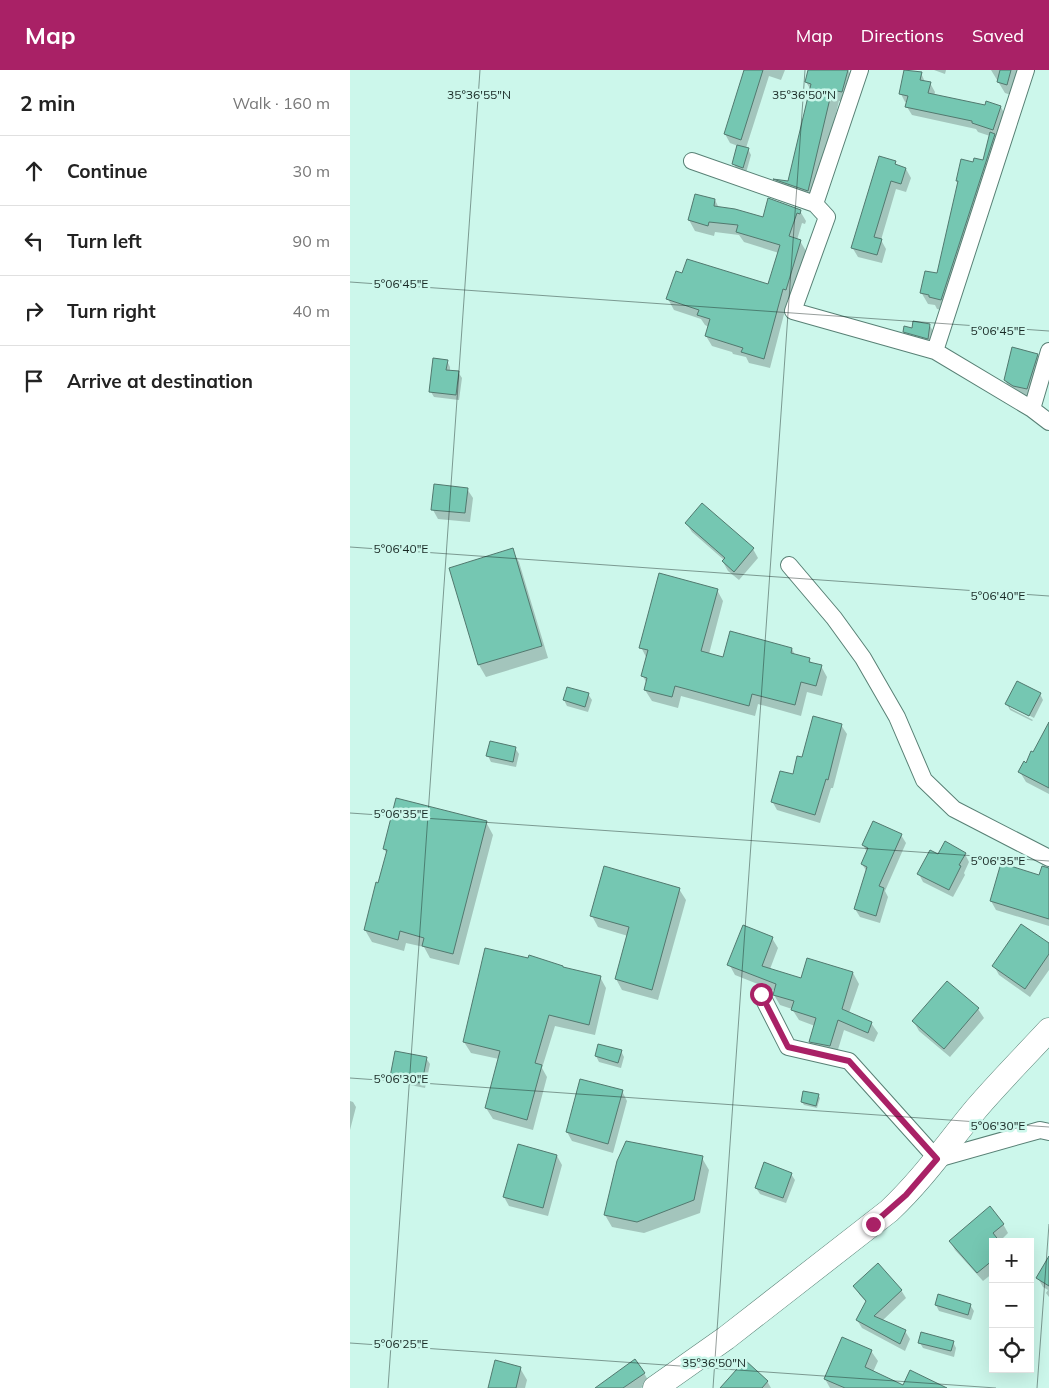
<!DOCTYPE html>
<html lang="en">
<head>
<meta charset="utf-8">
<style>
	body { margin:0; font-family:Mulish,sans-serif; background:#f2f2f2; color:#222 }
	.controls { position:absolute; right:15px; bottom:15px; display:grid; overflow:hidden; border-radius:0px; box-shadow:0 5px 20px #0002 }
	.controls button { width:45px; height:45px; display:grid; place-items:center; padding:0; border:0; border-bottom:1px solid #e0e0e0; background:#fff; color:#222; font:25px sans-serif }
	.stop { position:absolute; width:15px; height:15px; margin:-11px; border:4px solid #a92166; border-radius:50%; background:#fff }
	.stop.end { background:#a92166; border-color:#fff; box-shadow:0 1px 5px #0008 }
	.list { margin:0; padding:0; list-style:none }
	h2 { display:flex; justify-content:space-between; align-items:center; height:65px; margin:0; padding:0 20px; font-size:21px }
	h2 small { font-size:16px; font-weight:400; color:#767676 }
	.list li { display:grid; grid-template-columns:32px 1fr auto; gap:15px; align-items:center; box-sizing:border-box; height:70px; padding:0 20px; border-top:1px solid #e0e0e0 }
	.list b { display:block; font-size:19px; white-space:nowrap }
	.list em { font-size:16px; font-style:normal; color:#767676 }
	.icon { flex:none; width:28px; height:28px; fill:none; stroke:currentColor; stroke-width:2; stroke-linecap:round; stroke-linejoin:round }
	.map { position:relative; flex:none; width:699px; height:1318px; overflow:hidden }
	header { display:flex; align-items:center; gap:30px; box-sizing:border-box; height:70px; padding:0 25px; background:#a92166; color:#fff }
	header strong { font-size:24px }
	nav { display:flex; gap:28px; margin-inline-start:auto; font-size:18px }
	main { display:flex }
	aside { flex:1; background:#fff }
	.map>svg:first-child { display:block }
</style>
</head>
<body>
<header>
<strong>Map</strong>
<nav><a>Map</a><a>Directions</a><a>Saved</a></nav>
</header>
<main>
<aside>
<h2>2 min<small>Walk · 160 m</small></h2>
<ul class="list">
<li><svg class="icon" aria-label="ahead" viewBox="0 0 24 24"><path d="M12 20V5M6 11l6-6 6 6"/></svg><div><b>Continue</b></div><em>30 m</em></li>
<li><svg class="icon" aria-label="left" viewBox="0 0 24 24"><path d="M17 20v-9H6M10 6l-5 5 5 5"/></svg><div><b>Turn left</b></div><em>90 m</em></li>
<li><svg class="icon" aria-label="right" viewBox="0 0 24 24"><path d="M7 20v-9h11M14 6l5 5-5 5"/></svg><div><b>Turn right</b></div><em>40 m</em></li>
<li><svg class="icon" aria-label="arrive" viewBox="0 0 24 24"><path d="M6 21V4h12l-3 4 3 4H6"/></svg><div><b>Arrive at destination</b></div></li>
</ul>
</aside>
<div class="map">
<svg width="699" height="1318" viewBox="0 0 699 1318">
	<rect width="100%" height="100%" fill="#ccf7eb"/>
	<path fill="#0003" d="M395 0H435L431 10 419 6 396 78 398 79 401 85 396 103 387 100 384 94 388 76 380 73 375 64Z
		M459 0H498L504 11 499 34 489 31 465 132 431 121 425 110 439 113 461 20 456 12Z
		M556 0 571 3 575 12 580 13 585 22 584 26 636 37H651L655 45 648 68 646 67 651 76 597 241 587 239 585 235 578 234 571 222 588 205 609 114 607 111 624 94 634 91 640 66 628 62 626 59 562 45 557 37 558 33 555 32 551 24Z
		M584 0H596L595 4Z
		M641 0H684L664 26 655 23Z
		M545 92 547 96 556 99 561 108 556 122 546 119 531 170 536 179 532 193 508 187 502 177Z
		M365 130 369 138 414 149 450 141 456 151 455 154 452 153 447 170 450 171 456 181 442 230 438 229 420 298 399 293 396 287 383 284 382 282 362 276 356 266 359 257 355 255 351 249 324 240 318 229 418 216 429 183 394 172 389 165 365 162 364 166 345 161 339 150Z
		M580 256 583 261 581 274 557 267 554 261Z
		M687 285 692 294 682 328 669 325 660 320 655 310Z
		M97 291 100 297V301L108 302 112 308 109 330 84 327 81 322Z
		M117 419 123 428 120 452 88 449 83 440Z
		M336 453 403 479 408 488 389 510 378 501 373 492 374 490 342 462Z
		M162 480 169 492 198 588 136 607 129 595 100 499Z
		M367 520 373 531 359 584 374 588 442 579 445 585 459 589 462 594 471 596 477 607 472 626 457 622 451 646 408 634 405 646 331 626 328 638 302 631 295 620 297 614 293 606 297 589 291 577Z
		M238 624 242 630 238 642 217 636 214 630Z
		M690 624 693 630 684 648 660 635V638L683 650 682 651 660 640 657 634Z
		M491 655 497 664 483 718H481L470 753 427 740 422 731 443 706 453 689Z
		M699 667V724L676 712 670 702 677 694 684 683Z
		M165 678 169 684 166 697 141 692 138 686Z
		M136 752 143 765 109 895 80 888 74 877 56 873 54 881 22 872 15 860 37 784 34 779Z
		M551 765 556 773 535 821 538 827 530 853 510 847 505 839 517 802 512 794 517 782 513 775Z
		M615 784 619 792 614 803 615 805 603 827 573 812 569 804 589 786Z
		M699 803V856L646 840 641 831Z
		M329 819 336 830 308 930 272 920 266 909 278 866 248 857 242 846Z
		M422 868 428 878 420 899 452 909 503 903 509 914 499 943 521 953 528 963 524 972 494 960 486 986 466 982 460 971 465 956 449 950 442 939 430 935 424 925 425 921 385 905 379 894Z
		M699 875V900L680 927 649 905 644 896Z
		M214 899 250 907 256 918 245 965 205 956 192 998 197 1007 183 1060 143 1049 136 1038 149 989 121 983 114 972Z
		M597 912 628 939 634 948 600 987 569 961 564 952Z
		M271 981 274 987 271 998 249 992 246 986Z
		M76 988 80 994 75 1018 45 1012 42 1006Z
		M272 1021 277 1031 263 1083 222 1071 217 1062Z
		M468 1025 470 1028 467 1038 454 1035 452 1032Z
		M0 1031 3 1032 6 1037 0 1060Z
		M207 1086 212 1095 198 1146 159 1136 154 1127Z
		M352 1088 359 1100 350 1143 294 1163 262 1157 255 1145Z
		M441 1104 445 1110 436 1133 410 1124 406 1118Z
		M653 1154 658 1163 649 1172H643V1203L633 1211 605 1180 600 1171Z
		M699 1188V1227L696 1223 698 1220 693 1217 688 1208Z
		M505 1216 551 1220 556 1228 532 1251 555 1261 560 1269 555 1281 512 1258 507 1250 517 1233 509 1224Z
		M586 1235H620L624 1241 621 1250 589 1241Z
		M603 1272 606 1278 604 1287 573 1278 570 1273Z
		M521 1281 528 1291 523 1302 554 1317 591 1318H480L475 1309Z
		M170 1298 177 1310 175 1318H139Z
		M294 1303 299 1312 291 1318H247Z
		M417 1311 421 1318H377Z"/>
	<path fill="#75c7b2" stroke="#52796f" d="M394 0H413L391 70 374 64Z
		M458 0H498L492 22 482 20 458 121 423 109 438 111 461 14 455 12Z
		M554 0 572 2 570 10 581 12 578 23 635 35 636 31 651 36 643 60 622 53V51L555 37 558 26 549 24Z
		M650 0H661L657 15 647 12Z
		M640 62 645 64 591 230 579 227V225L570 223 575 201 587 203 608 111H606L611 89 623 92 624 88 633 90Z
		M387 75 399 78 393 98 382 94Z
		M529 86 546 91 545 94 556 98 551 114 541 111 524 167 532 169 527 185 501 178Z
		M345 124 365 129 364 136 385 139 413 147 418 128 451 140 450 144 447 143 439 166 451 170 436 220 433 219 414 289 391 282 393 278 355 266 360 249 347 245 349 240 316 229 326 201 332 203 337 189 418 214 430 175 386 162 388 155 359 152 358 156 338 150Z
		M563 251 580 254 578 269 553 262 554 256 562 258Z
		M662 277 688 284 677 319 663 316 654 310Z
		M83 288 98 290 96 300 109 301 106 325 79 322Z
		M84 414 118 418 115 443 81 440Z
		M352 433 404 478 384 502 372 491 375 488 335 453Z
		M163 478 192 576 128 595 99 498Z
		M309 503 368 519 351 581 373 587 380 561 442 578 441 583 460 588 459 592 472 595 466 616 451 612 445 635 402 624 399 636 325 616 322 627 294 620 297 608 291 606 298 580 289 578Z
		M667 611 691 623 679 646 655 634Z
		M217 617 239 623 235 637 213 630Z
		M463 646 492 654 478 710 476 709 465 745 421 732 430 701 443 704 447 686 452 687Z
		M699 652V718L668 702 674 691 676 693 681 681 683 682Z
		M140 671 166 677 163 692 136 686Z
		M46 728 137 751 103 884 72 876 74 868 50 861 48 870 14 860 26 812 28 813 37 780 33 779Z
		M523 751 552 764 529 816 534 818 526 846 504 839 517 797 511 794 518 778 512 775Z
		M595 771 616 783 609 795 611 796 599 820 567 804 580 780 588 784Z
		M651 793 689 805 692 796 699 798V849L640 831Z
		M254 796 330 818 302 920 265 909 279 857 240 846Z
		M671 854 699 873V884L675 919 642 896Z
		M393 855 423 867 412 896 451 908 457 888 503 902 492 939 522 952 518 963 488 950 480 976 459 972 466 948 441 940 444 931 423 925 426 914 377 895Z
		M135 878 178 888 179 885 213 896V897L251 906 239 955 199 945 185 993 192 995 177 1050 135 1038 150 981 113 972Z
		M597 911 629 938 594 979 562 951Z
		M248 974 272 980 268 993 245 986Z
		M45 981 77 987 72 1013 40 1007Z
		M230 1009 273 1020 258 1074 216 1062Z
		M453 1021 469 1024 466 1036 451 1032Z
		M276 1071 353 1086 344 1130 287 1152 254 1145 267 1091Z
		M168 1074 207 1085 193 1138 153 1127Z
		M414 1092 442 1103 433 1128 405 1118Z
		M640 1136 654 1154 643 1163 650 1172H643V1190L627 1203 599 1171Z
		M699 1186V1216L686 1208Z
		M528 1193 552 1220 524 1246 556 1260 550 1274 506 1250 516 1231 503 1216Z
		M588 1224 621 1234 618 1245 585 1235Z
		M571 1262 604 1271 601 1281 568 1273Z
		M492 1267 522 1280 515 1297 553 1315 560 1300 597 1318H495L474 1309Z
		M285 1289 295 1303 273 1318H245Z
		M145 1290 171 1297 166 1318H138Z
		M395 1290 418 1311 412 1318H370Z"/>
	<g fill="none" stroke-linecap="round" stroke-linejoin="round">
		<g stroke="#588075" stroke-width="18">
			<path id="street" d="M342 91 465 134 477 147 443 241 585 281 682 339
				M465 134 510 0
				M585 281 676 0
				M699 281 682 339 699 352
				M439 495 484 548 513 588 547 647 574 710 604 739 699 788
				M411 924 438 977 499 991 587 1089 690 1060 699 1062"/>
		</g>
		<g stroke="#588075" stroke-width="25">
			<path id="secondary" d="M305 1318 376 1268 539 1141C573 1109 597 1074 626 1039 649 1012 675 986 699 960"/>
		</g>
		<use href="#street" stroke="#fff" stroke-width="16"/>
		<use href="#secondary" stroke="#fff" stroke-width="24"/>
	</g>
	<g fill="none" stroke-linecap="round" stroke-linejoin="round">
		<path stroke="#a92166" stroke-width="6" d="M411 924 438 977 499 991 587 1089 556 1125 523 1154"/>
	</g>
	<path fill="none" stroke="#182824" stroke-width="1" stroke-opacity="0.45" d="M0 212 699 261M0 477 699 526M0 743 699 791M0 1008 699 1057M0 1273 646 1318M38 1318 130 0M363 1318 455 0M687 1318 699 1154"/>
	<g font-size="12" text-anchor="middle" fill="#182824" stroke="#ccf7eb" stroke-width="5" stroke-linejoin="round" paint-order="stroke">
		<text x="129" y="29">35°36'55"N</text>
		<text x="454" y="29">35°36'50"N</text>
		<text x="51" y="218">5°06'45"E</text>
		<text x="648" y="265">5°06'45"E</text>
		<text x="51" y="483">5°06'40"E</text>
		<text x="648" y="530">5°06'40"E</text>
		<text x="51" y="748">5°06'35"E</text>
		<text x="648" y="795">5°06'35"E</text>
		<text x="51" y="1013">5°06'30"E</text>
		<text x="648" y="1060">5°06'30"E</text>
		<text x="51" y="1278">5°06'25"E</text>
		<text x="364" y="1297">35°36'50"N</text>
	</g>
</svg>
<div class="controls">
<button>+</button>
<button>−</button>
<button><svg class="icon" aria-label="locate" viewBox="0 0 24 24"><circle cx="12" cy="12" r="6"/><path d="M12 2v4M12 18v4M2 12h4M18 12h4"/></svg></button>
</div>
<div class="stop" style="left:411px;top:924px"></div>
<div class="stop end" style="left:523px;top:1154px"></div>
</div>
</main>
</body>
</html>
